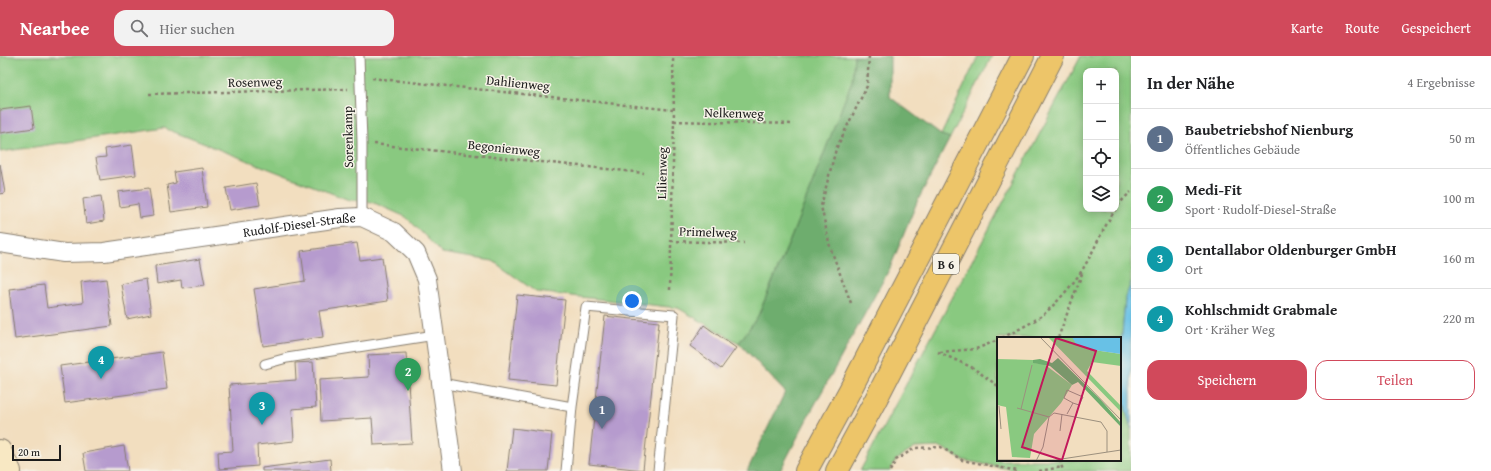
<!DOCTYPE html>
<html lang="de">
<head>
<meta charset="utf-8">
<style>
	body { margin:0; font-family:"Gentium Book Plus",serif; background:#f2f2f2; color:#202124 }
	.controls { position:absolute; right:12px; top:12px; display:grid; overflow:hidden; border-radius:8px; box-shadow:0 2px 10px #0003 }
	.controls button { width:36px; height:36px; display:grid; place-items:center; padding:0; border:0; border-bottom:1px solid #e0e0e0; background:#fff; color:#202124; font:20px sans-serif }
	.scale { position:absolute; left:12px; bottom:10px; width:49px; box-sizing:border-box; padding-left:4px; border:2px solid #1c1c1c; border-top:0; font-size:11px; line-height:14px; white-space:nowrap; color:#1c1c1c; -webkit-text-stroke:3px #f7f3e8; paint-order:stroke }
	.you { position:absolute; left:632px; top:245px; width:14px; height:14px; margin:-10px; border:3px solid #fff; border-radius:50%; background:#1a73e8; box-shadow:0 0 0 6px #1a73e833 }
	.badge { display:grid; place-items:center; width:26px; height:26px; border-radius:50%; background:#d1495b; color:#fff; font-size:13px; font-weight:700 }
	.pin { position:absolute; translate:-50% -33px; filter:drop-shadow(0 1px 2px #0008) }
	.pin::after { content:''; position:absolute; top:21px; width:14px; height:12px; background:inherit; clip-path:polygon(0 0,100% 0,50% 100%) }
	.list { margin:0; padding:0; list-style:none }
	h2 { display:flex; justify-content:space-between; align-items:center; height:52px; margin:0; padding:0 16px; font-size:17px }
	h2 small { font-size:13px; font-weight:400; color:#757577 }
	.list li { display:grid; grid-template-columns:26px 1fr auto; gap:12px; align-items:center; box-sizing:border-box; height:60px; padding:0 16px; border-top:1px solid #e0e0e0 }
	.list b { display:block; font-size:15px; white-space:nowrap }
	.list p { margin:0; font-size:13px; white-space:nowrap; color:#757577 }
	.list em { font-size:13px; font-style:normal; color:#757577 }
	.actions { display:flex; gap:8px; padding:12px 16px }
	.actions a { flex:1; padding:9px 0; border:1px solid #d1495b; border-radius:12px; text-align:center; font-size:14px; color:#d1495b }
	.actions .main { background:#d1495b; color:#fff }
	.icon { flex:none; width:22px; height:22px; fill:none; stroke:currentColor; stroke-width:2; stroke-linecap:round; stroke-linejoin:round }
	.map { position:relative; flex:none; width:1131px; height:415px; overflow:hidden }
	header { display:flex; align-items:center; gap:24px; box-sizing:border-box; height:56px; padding:0 20px; background:#d1495b; color:#fff }
	header strong { font-size:19px }
	nav { display:flex; gap:22px; margin-inline-start:auto; font-size:14px }
	.search { width:280px; height:36px; background:#f2f2f2; display:flex; align-items:center; gap:10px; box-sizing:border-box; padding:0 14px; border-radius:12px; color:#757577; font-size:15px }
	main { display:flex }
	aside { flex:1; background:#fff }
	.map>svg:first-child { display:block }
</style>
</head>
<body>
<header>
<strong>Nearbee</strong>
<div class="search"><svg class="icon" aria-label="search" viewBox="0 0 24 24"><circle cx="10" cy="10" r="6"/><path d="M15 15l6 6"/></svg>Hier suchen</div>
<nav><a>Karte</a><a>Route</a><a>Gespeichert</a></nav>
</header>
<main>
<div class="map">
<svg width="1131" height="415" viewBox="0 0 1131 415">
	<rect width="100%" height="100%" fill="#f7f3e8"/>
	<filter id="ink" filterUnits="userSpaceOnUse"><feTurbulence type="fractalNoise" baseFrequency=".025" numOctaves="2"/><feDisplacementMap in="SourceGraphic" scale="8" xChannelSelector="R" yChannelSelector="G"/><feConvolveMatrix kernelMatrix="1 2 1 2 8 2 1 2 1" color-interpolation-filters="sRGB"/></filter>
	<filter id="wash" filterUnits="userSpaceOnUse"><feTurbulence type="fractalNoise" baseFrequency=".012" numOctaves="4" result="noise"/><feDisplacementMap in="SourceGraphic" scale="16" xChannelSelector="R" yChannelSelector="G"/><feGaussianBlur stdDeviation="0.9" result="paint"/><feColorMatrix in="noise" values="0 0 0 0 0 0 0 0 0 0 0 0 0 0 0 0 0 1.4 0 .05"/><feComposite in="paint" operator="in"/></filter>
	<g filter="url(#wash)">
		<rect width="100%" height="100%" fill="#f2debf"/>
		<path fill="#89c980" stroke="#52724e" fill-rule="evenodd" d="M0 0H854L853 25 791 182 758 260 739 287 678 252 536 236 493 205 442 197 406 161 372 146 349 144 164 72 0 96Z
			M978 0H992L950 82 941 79Z
			M1081 0H1131V226L1125 244 1120 301V282H998V404H1120V332L1131 373V415H1010L1009 413 962 404 941 391 915 392 896 404 890 415H860ZM1086 15H1116V153H1086Z"/>
		<path fill="#6ead6e" stroke="#456445" d="M854 0H890V41L941 79 950 82 917 146 890 212 807 363 780 415H747L785 336 739 287 758 260 791 182 852 25Z"/>
		<path fill="#68c1e6" stroke="#426e81" d="M1131 226V373L1120 332V301L1125 244Z"/>
		<g id="blocks">
			<path fill="#b69bce" d="M31 50 34 72 0 77V54Z
				M132 89 136 119 100 124 96 102 106 101 105 93Z
				M0 108 5 137 0 138Z
				M202 112 207 151 171 156 167 129 176 127 174 116Z
				M256 127 260 149 230 154 226 132Z
				M149 132 153 160 140 162 138 148 120 151 118 136Z
				M101 140 104 165 86 168 83 143Z
				M357 187 360 204 382 201 388 245 319 255 323 281 263 290 254 233 305 225 301 195Z
				M200 203 205 229 182 232 181 224 157 228 155 210Z
				M106 223 112 270 15 283 9 233 44 229 47 252 83 247 81 226Z
				M146 223 151 258 127 263 121 228Z
				M517 239 565 244 556 329 508 324Z
				M605 260 659 266 643 414 589 408Z
				M704 269 736 292 721 313 690 290Z
				M162 296 167 333 65 347 60 310Z
				M406 297 412 387 374 389 372 362 321 365 319 324 369 321 368 299Z
				M313 306 316 351 292 353 294 385 257 389 258 410 219 413 218 396 233 395 229 329 296 324 295 307Z
				M512 372 552 377 548 415H507Z
				M124 390 128 415H86L83 397Z
				M330 403 331 415H262V412Z"/>
		</g>
	</g>
	<g filter="url(#ink)">
		<use href="#blocks" fill-opacity="0" stroke="#877d6e" stroke-width="1"/>
		<g fill="none" stroke-linecap="round" stroke-linejoin="round">
			<g stroke="#877d6e" stroke-width="11">
				<path id="lane" d="M359 0 362 86V161
					M265 308 287 302 435 279
					M441 327 572 351
					M566 415 572 351 586 251 674 259 658 415"/>
			</g>
			<g stroke="#877d6e" stroke-width="20">
				<g id="street">
					<path id="s1" d="M0 187 64 197 104 196 340 162 362 161 394 176 416 197 427 223 453 415"/>
				</g>
			</g>
			<g stroke="#877d6e" stroke-width="24">
				<path id="secondary" d="M0 395 10 415"/>
			</g>
			<g stroke="#877d6e" stroke-width="24">
				<path id="highway" d="M806 415 850 334 1023 0
					M837 415 875 345 1053 0"/>
			</g>
			<path stroke="#877d6e" stroke-width="2.5" stroke-dasharray="3 3" stroke-linecap="butt" d="M372 22 673 54
				M149 38 348 33
				M674 65 794 68
				M374 88 644 117
				M671 185 744 187
				M670 234 674 65 673 0
				M851 247 830 191 821 150 836 93 867 30 869 0
				M1002 282C1015 275 1028 269 1040 261 1053 252 1076 225 1084 211 1098 188 1110 153 1131 136
				M1058 282 1083 215
				M938 296 973 312 998 330
				M940 296 976 293 998 284
				M1060 404 1063 415
				M890 415 896 404 915 392 941 391 962 404 1018 415
				M1039 415 1062 411"/>
			<use href="#lane" stroke="#fff" stroke-width="9"/>
			<use href="#street" stroke="#fff" stroke-width="18"/>
			<use href="#secondary" stroke="#f8e8c3" stroke-width="22"/>
			<use href="#highway" stroke="#edc569" stroke-width="22"/>
		</g>
	</g>
	<g text-anchor="middle" dominant-baseline="central" stroke-width="3" stroke-linejoin="round" paint-order="stroke">
		<rect fill="#f7f3e8" stroke="#5e5c59" stroke-width="1" x="933" y="198" width="26" height="20" rx="3"/>
		<g font-size="12" font-weight="bold" fill="#1c1c1c">
			<text x="946" y="208">B 6</text>
		</g>
		<g font-size="13" fill="#1c1c1c" stroke="#f7f3e8">
			<text transform="translate(255 26) rotate(-1)">Rosenweg</text>
			<text transform="translate(518 27) rotate(6)">Dahlienweg</text>
			<text transform="translate(734 57) rotate(1)">Nelkenweg</text>
			<text transform="translate(348 81) rotate(-91)">Sorenkamp</text>
			<text transform="translate(504 92) rotate(6)">Begonienweg</text>
			<text transform="translate(662 117) rotate(-89)">Lilienweg</text>
			<text stroke="none"><textPath href="#s1" startOffset="302">Rudolf-Diesel-Straße</textPath></text>
			<text transform="translate(708 176) rotate(2)">Primelweg</text>
		</g>
	</g>
	<g transform="translate(997 281)">
		<rect width="124" height="124" fill="#f2debf"/>
		<path d="M51 0H75L90 12 124 17V29L95 25 90 34 124 69V75ZM0 22 36 23 37 26 47 27 75 48 64 66 37 97 33 121 15 120 9 70 0 68Z" fill="#89c980"/>
		<path d="M61 21 103 62 124 86V90L81 45 75 48 53 29 36 26V23L43 22 55 26Z" fill="#6ead6e"/>
		<path d="M75 0H124V17L90 12 79 7Z" fill="#68c1e6"/>
		<path fill="none" stroke="#9c907e" stroke-width="1" d="M43 0 124 83M2 69 4 92M20 71 52 80M24 72 35 28M70 77 76 66 82 68 86 60 70 53 67 61 76 66M63 94 65 77M0 123H58L124 113M39 124 46 110 52 80 57 76 104 85 110 94V115"/>
		<path fill="#c2185b" fill-opacity="0.15" stroke="#c2185b" stroke-width="2" d="M59 1 99 14 65 123 25 110Z"/>
		<rect width="124" height="124" fill="none" stroke="#1c1c1c" stroke-width="2"/>
	</g>
</svg>
<div class="controls">
<button>+</button>
<button>−</button>
<button><svg class="icon" aria-label="locate" viewBox="0 0 24 24"><circle cx="12" cy="12" r="6"/><path d="M12 2v4M12 18v4M2 12h4M18 12h4"/></svg></button>
<button><svg class="icon" aria-label="layers" viewBox="0 0 24 24"><path d="M12 4l9 5-9 5-9-5zM3 14l9 5 9-5"/></svg></button>
</div>
<div class="scale">20 m</div>
<div class="you"></div>
<div class="pin badge" style="left:602px;top:373px;background:#5c6f8a">1</div>
<div class="pin badge" style="left:408px;top:335px;background:#2e9e5b">2</div>
<div class="pin badge" style="left:262px;top:369px;background:#0f9aa8">3</div>
<div class="pin badge" style="left:101px;top:323px;background:#0f9aa8">4</div>
</div>
<aside>
<h2>In der Nähe<small>4 Ergebnisse</small></h2>
<ul class="list">
<li><span class="badge" style="background:#5c6f8a">1</span><div><b>Baubetriebshof Nienburg</b><p>Öffentliches Gebäude</p></div><em>50 m</em></li>
<li><span class="badge" style="background:#2e9e5b">2</span><div><b>Medi-Fit</b><p>Sport · Rudolf-Diesel-Straße</p></div><em>100 m</em></li>
<li><span class="badge" style="background:#0f9aa8">3</span><div><b>Dentallabor Oldenburger GmbH</b><p>Ort</p></div><em>160 m</em></li>
<li><span class="badge" style="background:#0f9aa8">4</span><div><b>Kohlschmidt Grabmale</b><p>Ort · Kräher Weg</p></div><em>220 m</em></li>
</ul>
<div class="actions"><a class="main">Speichern</a><a>Teilen</a></div>
</aside>
</main>
</body>
</html>
